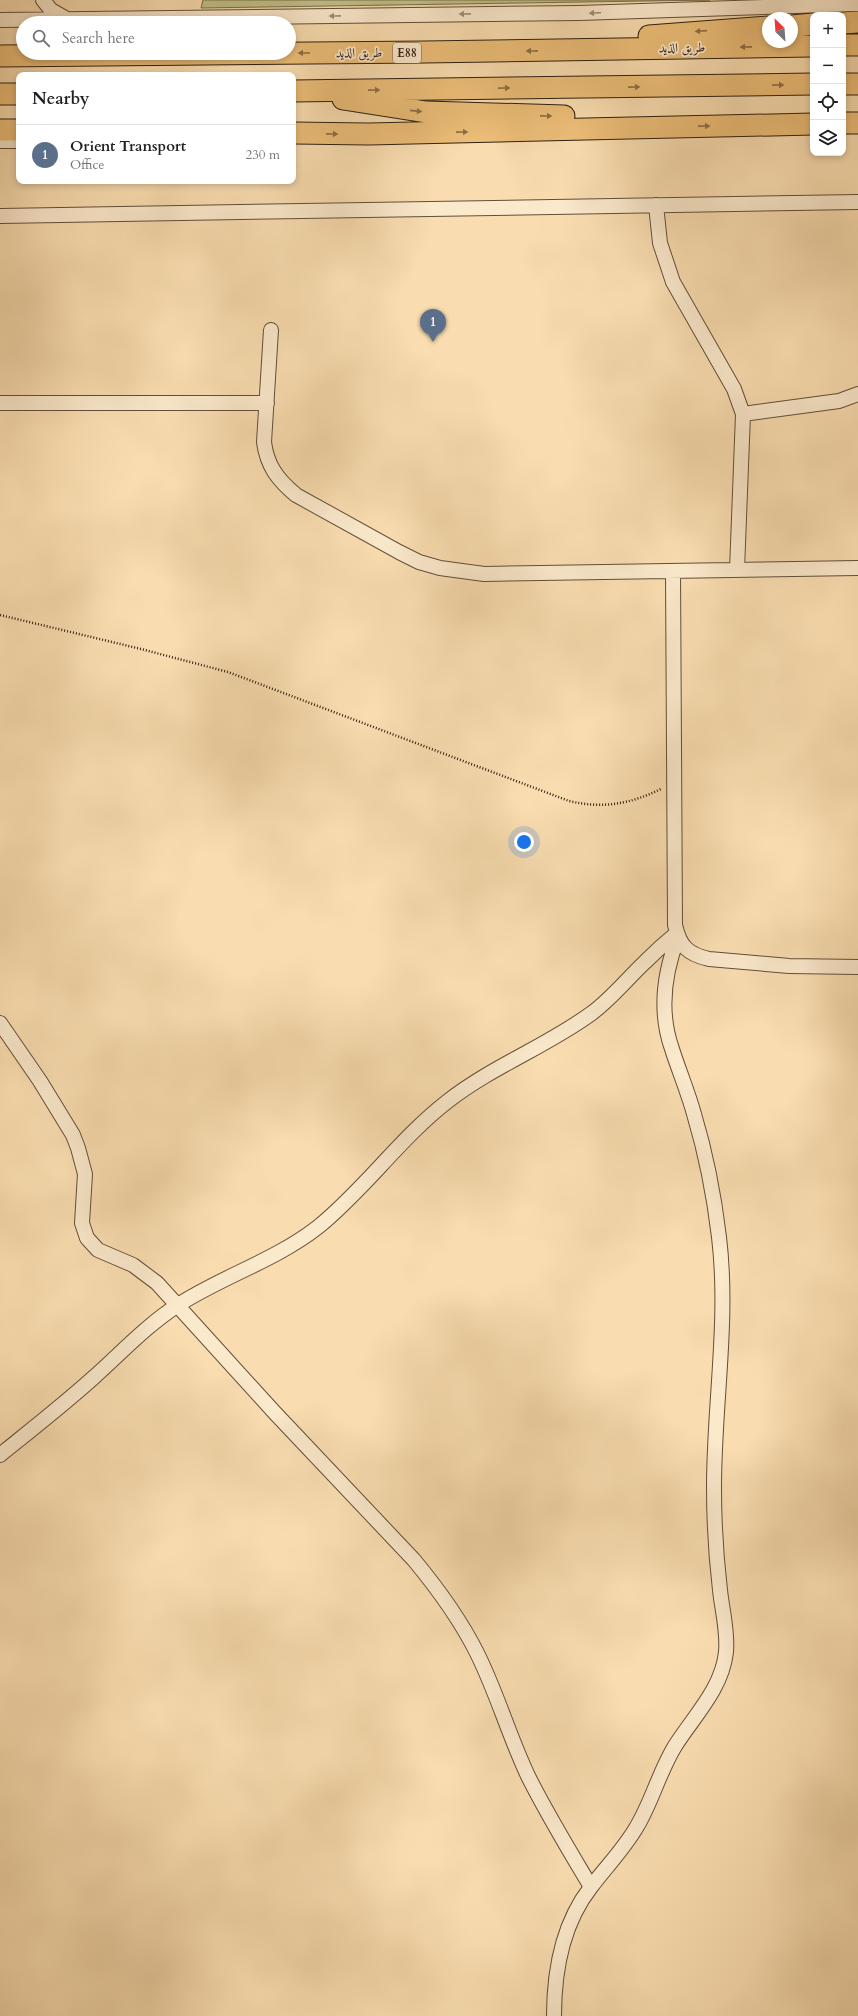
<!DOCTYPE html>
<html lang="en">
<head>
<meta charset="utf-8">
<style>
	body { margin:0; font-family:Cardo,Amiri,serif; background:#f2f2f2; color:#202124 }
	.controls { position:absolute; right:12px; top:12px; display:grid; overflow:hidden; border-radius:8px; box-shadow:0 2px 6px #0003 }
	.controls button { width:36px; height:36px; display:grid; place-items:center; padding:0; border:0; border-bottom:1px solid #e0e0e0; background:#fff; color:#202124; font:20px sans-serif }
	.compass { position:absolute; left:762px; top:12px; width:36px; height:36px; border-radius:50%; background:#fff; box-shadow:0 2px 6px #0003; rotate:335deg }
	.you { position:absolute; left:524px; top:842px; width:14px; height:14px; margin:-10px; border:3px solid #fff; border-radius:50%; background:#1a73e8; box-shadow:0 0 0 6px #1a73e833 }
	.badge { display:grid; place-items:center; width:26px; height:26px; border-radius:50%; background:#8f2418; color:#fff; font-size:13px; font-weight:700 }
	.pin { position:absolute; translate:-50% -33px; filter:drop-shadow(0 1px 2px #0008) }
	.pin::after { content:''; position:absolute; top:21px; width:14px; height:12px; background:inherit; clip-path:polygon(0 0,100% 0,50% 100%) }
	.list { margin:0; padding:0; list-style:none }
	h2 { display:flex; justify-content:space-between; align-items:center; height:52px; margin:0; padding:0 16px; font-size:17px }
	h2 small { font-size:13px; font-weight:400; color:#757577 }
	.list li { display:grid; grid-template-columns:26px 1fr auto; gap:12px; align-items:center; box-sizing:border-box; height:60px; padding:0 16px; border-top:1px solid #e0e0e0 }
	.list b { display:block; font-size:15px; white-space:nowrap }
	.list p { margin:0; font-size:13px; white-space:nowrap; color:#757577 }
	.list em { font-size:13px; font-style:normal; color:#757577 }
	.icon { flex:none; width:22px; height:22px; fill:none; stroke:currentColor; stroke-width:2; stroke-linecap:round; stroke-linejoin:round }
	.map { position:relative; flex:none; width:858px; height:2016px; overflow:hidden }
	.search { position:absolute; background:#fff; box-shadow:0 2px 6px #0003; left:16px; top:16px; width:280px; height:44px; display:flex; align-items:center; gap:10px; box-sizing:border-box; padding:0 14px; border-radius:22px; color:#757577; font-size:15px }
	.panel { position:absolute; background:#fff; box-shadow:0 2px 6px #0003; left:16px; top:72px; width:280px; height:112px; border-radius:8px }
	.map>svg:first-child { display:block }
</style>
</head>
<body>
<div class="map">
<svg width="858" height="2016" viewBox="0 0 858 2016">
	<rect width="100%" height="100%" fill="#f9ddb0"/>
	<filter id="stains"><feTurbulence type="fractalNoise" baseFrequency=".005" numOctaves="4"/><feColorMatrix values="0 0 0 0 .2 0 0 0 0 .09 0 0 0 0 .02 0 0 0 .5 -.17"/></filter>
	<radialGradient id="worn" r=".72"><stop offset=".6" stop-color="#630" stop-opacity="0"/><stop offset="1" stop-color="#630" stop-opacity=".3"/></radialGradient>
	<path fill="#c1c088" stroke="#78704c" d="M203 0H710L201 8Z"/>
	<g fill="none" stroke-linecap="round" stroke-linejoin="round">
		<g stroke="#624e39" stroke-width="16">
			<path id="minor" d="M43 0 51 10 65 18
				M0 20 579 13 858 4
				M0 141H19
				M656 205 660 243 673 282 734 389 743 414 737 570
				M0 216 858 202
				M271 330 264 442C267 466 278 480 296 495L399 552 419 562 440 568 484 574 858 568
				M0 403H267
				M743 414 839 401 858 394
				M673 571 675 925C680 946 687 954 709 959L789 966 858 967
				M0 1023 40 1081 73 1135 78 1148 85 1174 82 1223 87 1238 98 1250 133 1265 157 1283 275 1413 414 1560C438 1589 460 1619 477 1653 497 1693 509 1736 528 1776 547 1814 569 1850 591 1887
				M0 1455C31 1430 63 1405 93 1378 121 1353 147 1325 178 1305 223 1276 276 1260 318 1227 365 1189 400 1138 448 1101 493 1066 547 1046 592 1013 612 998 627 979 645 962 655 952 666 942 677 933
				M554 2016C554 1970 562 1924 591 1887 606 1867 623 1850 636 1828 652 1802 659 1772 675 1746 694 1716 722 1689 726 1652 728 1631 722 1610 720 1590 716 1556 714 1521 714 1487 714 1403 729 1320 719 1237 714 1195 706 1154 694 1114 688 1092 679 1071 672 1049 659 1012 664 973 678 937"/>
		</g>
		<g stroke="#2f1f11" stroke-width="23">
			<path id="highway" d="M843 23 858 22
				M792 26 813 24
				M649 36 768 27
				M843 45H858
				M0 56 424 52 813 46
				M843 84H858
				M293 91 813 84
				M0 94H19
				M343 99 426 112 564 116
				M843 123H858
				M0 130H19
				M293 133 369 134 813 124"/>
		</g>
		<path stroke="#2f1f11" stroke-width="2.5" stroke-dasharray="1 2" stroke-linecap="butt" d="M0 615 141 649 228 672 569 801C603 809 630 804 661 789"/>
		<use href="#minor" stroke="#fbe9cc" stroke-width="14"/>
		<use href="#highway" stroke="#ecbe78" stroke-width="21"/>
	</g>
	<defs><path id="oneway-solid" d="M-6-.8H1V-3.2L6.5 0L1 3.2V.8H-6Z"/></defs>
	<g fill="#9f8e78">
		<use href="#oneway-solid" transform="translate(595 13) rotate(178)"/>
		<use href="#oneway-solid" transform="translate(465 14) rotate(179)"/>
		<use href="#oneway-solid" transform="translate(335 16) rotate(179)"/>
	</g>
	<g fill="#8e6e44">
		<use href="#oneway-solid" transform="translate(701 31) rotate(176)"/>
		<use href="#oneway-solid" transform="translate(746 47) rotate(179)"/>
		<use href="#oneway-solid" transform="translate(532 51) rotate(179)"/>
		<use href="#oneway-solid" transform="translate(304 53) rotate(180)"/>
		<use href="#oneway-solid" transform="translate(778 85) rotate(-1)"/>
		<use href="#oneway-solid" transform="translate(634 87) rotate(-1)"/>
		<use href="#oneway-solid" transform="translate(504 88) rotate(-1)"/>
		<use href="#oneway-solid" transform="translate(374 90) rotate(-1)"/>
		<use href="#oneway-solid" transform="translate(416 111) rotate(6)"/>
		<use href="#oneway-solid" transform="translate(546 116) rotate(1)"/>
		<use href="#oneway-solid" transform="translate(704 126) rotate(-1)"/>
		<use href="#oneway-solid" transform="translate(462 132) rotate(-1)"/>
		<use href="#oneway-solid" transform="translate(332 134) rotate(1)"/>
	</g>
	<g text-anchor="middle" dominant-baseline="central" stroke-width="3.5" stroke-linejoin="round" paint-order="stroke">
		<rect fill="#fbe9cc" stroke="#6c5c49" stroke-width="1" x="393" y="43" width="28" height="20" rx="3"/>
		<g font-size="12" font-weight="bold" fill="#2f1f11">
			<text x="407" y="53">E88</text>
		</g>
		<g font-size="13" fill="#2f1f11" stroke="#fbe9cc">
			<text transform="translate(682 48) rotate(-1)">طريق الذيد</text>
			<text x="359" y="53">طريق الذيد</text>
		</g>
	</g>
	<rect width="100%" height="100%" filter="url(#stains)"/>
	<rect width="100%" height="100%" fill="url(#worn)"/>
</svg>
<div class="controls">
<button>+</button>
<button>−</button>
<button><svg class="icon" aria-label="locate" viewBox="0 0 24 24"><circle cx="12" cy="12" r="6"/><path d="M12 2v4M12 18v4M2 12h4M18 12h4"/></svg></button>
<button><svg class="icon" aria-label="layers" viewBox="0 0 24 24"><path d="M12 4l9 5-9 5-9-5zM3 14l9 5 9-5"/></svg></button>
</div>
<svg class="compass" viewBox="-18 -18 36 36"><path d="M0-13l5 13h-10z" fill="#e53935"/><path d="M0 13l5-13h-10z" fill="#757577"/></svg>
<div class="you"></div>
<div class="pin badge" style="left:433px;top:342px;background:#5c6f8a">1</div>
<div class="search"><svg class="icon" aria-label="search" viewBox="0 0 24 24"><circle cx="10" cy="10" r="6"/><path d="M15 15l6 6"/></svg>Search here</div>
<section class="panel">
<h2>Nearby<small></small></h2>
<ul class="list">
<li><span class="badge" style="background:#5c6f8a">1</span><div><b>Orient Transport</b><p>Office</p></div><em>230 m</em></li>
</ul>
</section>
</div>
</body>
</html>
